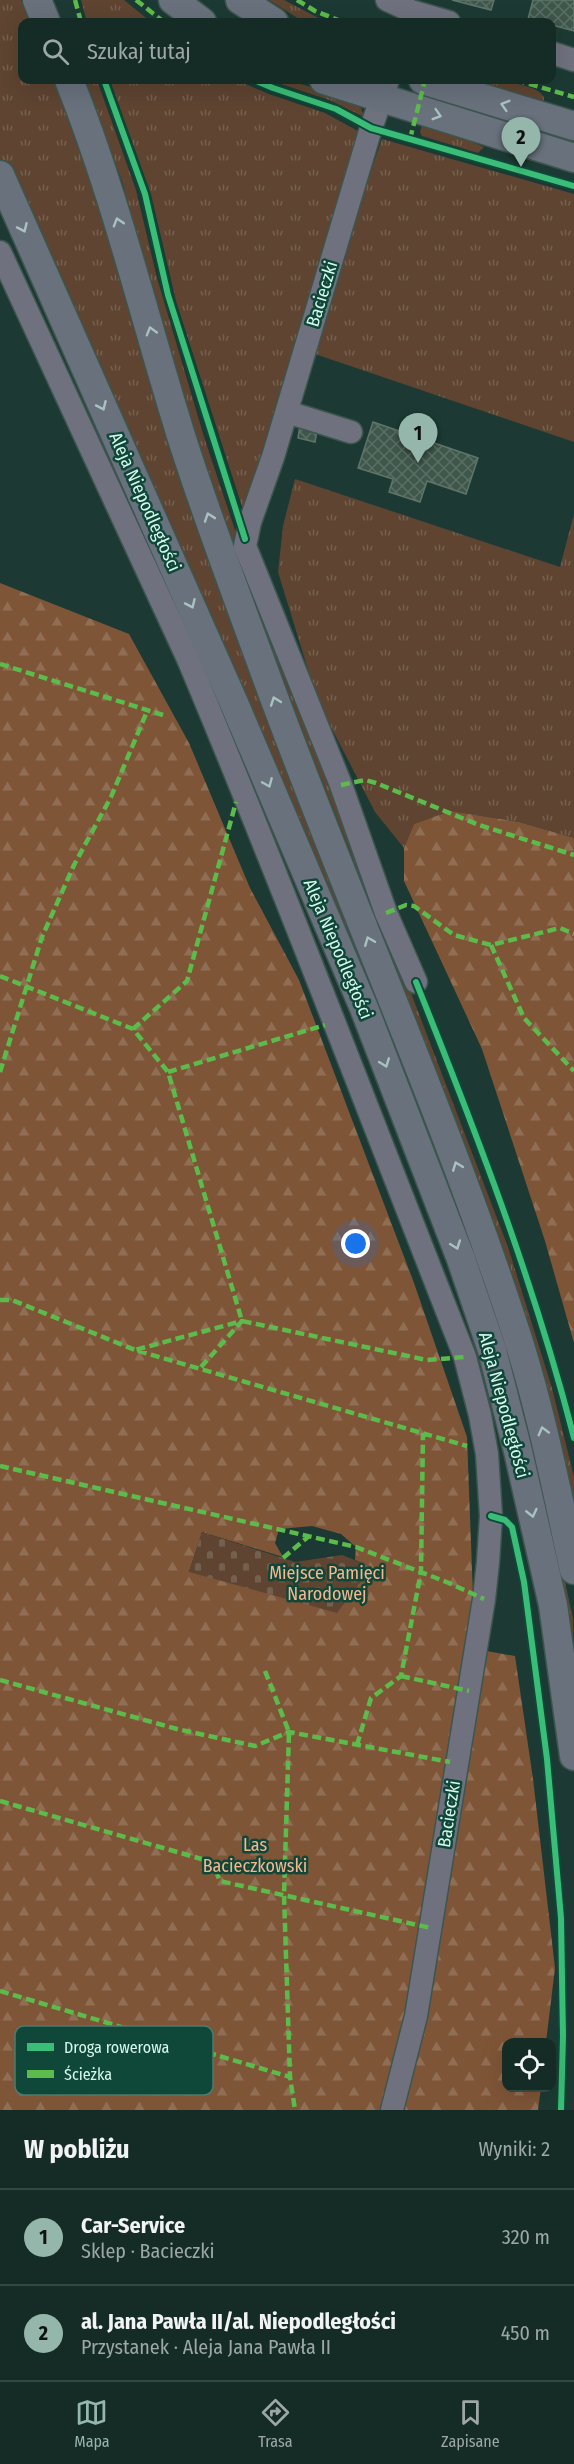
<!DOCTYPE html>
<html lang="pl">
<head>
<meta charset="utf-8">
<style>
	body { margin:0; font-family:"Fira Sans Condensed",sans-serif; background:#223832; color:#f1f3f6 }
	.controls { position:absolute; right:18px; bottom:18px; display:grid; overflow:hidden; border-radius:12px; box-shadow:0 6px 24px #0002 }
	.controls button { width:54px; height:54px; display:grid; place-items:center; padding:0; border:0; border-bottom:2px solid #344843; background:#152c26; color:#f1f3f6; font:30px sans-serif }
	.you { position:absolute; left:356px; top:1244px; width:21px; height:21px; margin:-15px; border:4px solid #fff; border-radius:50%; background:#1a73e8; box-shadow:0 0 0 9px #1a73e833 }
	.badge { display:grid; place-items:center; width:39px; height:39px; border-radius:50%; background:#95b6ab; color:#111; font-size:20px; font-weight:700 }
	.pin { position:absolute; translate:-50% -50px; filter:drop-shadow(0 2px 3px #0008) }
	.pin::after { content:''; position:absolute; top:32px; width:21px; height:18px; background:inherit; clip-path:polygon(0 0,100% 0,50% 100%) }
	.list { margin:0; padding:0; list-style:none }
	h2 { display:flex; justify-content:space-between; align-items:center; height:78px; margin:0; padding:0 24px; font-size:26px }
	h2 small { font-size:20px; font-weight:400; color:#9da7a7 }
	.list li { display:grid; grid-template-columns:39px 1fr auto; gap:18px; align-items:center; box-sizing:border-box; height:96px; padding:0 24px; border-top:2px solid #344843 }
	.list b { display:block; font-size:22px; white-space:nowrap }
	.list p { margin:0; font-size:20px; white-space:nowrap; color:#9da7a7 }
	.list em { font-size:20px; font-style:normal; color:#9da7a7 }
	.icon { flex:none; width:33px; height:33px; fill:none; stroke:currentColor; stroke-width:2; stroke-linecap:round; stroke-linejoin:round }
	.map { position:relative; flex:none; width:574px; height:2110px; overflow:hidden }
	.search { position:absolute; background:#152c26; box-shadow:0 6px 24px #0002; left:18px; right:18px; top:18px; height:66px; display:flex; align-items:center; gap:15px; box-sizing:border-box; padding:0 21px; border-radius:12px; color:#9da7a7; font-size:22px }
	.sheet { height:270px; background:#152c26 }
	nav { display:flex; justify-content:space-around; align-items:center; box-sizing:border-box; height:84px; border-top:2px solid #344843; background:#152c26; font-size:16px; color:#9da7a7 }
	nav a { display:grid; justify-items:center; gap:3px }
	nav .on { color:#95b6ab }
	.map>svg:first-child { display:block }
</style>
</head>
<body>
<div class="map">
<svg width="574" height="2110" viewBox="0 0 574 2110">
	<defs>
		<pattern id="grass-tufts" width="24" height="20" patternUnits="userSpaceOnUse" patternTransform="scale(1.5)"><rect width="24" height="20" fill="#5e4431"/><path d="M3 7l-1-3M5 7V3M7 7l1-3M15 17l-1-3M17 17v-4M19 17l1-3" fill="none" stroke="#74604f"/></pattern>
		<pattern id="forest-firs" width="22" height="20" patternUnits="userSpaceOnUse" patternTransform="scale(1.5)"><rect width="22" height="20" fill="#7f5537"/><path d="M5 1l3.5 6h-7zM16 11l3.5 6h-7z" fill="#906e54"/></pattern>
		<pattern id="cemetery-stones" width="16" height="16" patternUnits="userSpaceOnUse" patternTransform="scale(1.5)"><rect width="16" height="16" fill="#5e4431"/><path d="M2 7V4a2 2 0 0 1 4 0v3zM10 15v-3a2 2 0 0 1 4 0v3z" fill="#74604f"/></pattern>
		<pattern id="building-cross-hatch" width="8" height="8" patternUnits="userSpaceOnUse" patternTransform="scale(1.5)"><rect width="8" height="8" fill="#3f564b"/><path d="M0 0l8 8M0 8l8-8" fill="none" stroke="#5a6f65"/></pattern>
	</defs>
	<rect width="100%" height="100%" fill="#1c3a33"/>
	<path fill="url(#grass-tufts)" d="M0 0H21L30 22H22V80H54L80 144 478 1257 520 1396 547 1501 573 1618 574 1678 515 1397 7 171 0 159Z
		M124 0 151 22H87L81 0Z
		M269 0H284L326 22H304Z
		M85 80H97L136 190 157 278 204 437 241 548 508 1247 552 1388 574 1477V1510L350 851 231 550 195 441 141 261 123 184Z
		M110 80H236L269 94 325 113 358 131 247 502 246 519 176 301 151 194Z
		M269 80H288L350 99 361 108 364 117 329 100Z
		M451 80C470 80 537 79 544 98V101L518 98Z
		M423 122 484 147 478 153 422 136 420 132Z
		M382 139 574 194V442L315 354 356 213Z
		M295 479 560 567 574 514V838L519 822 450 811 414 824 404 848 375 812 318 702 278 572 283 526Z"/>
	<path fill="url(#forest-firs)" fill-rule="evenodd" d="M0 583 129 634 189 743 250 888 299 980 414 1283 467 1437 475 1649 515 1656 533 1779 555 1968 546 2042H506V2088H541L538 2110H0ZM312 1526 341 1534 356 1547 355 1560 372 1567 189 1572 202 1532 283 1557 275 1543 279 1529Z
		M450 811 519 822 574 838V1343L545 1241 482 1049 404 881V848L414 824Z"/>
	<path fill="url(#cemetery-stones)" d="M202 1532 295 1562 342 1555 372 1567 337 1613 189 1572Z"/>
	<path fill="url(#building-cross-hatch)" stroke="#5f756b" stroke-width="1.5" d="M452 0H494L491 10Z
		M533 0H574V31L552 25V22L528 19Z
		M373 422 478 458 466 494 427 481 420 502 389 492 393 479 358 468Z
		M300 426 317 430 315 442 298 438Z"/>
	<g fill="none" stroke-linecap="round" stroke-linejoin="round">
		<g stroke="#3c564f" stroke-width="25">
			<path id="minor" d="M387 0 411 11 449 22
				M552 53 574 60
				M388 80 371 128 273 457 250 522 245 546 341 785 386 913 416 982
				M0 252 188 659C285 890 373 1124 465 1357L480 1415 487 1454 491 1516 488 1562 484 1599 416 2016 392 2110
				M287 412 351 432"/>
		</g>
		<g stroke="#3c564f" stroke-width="31">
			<path id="major" d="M37 0 46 22
				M173 0 202 22
				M240 0 274 22
				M69 80C116 197 145 321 183 442 208 520 237 596 265 673 346 896 445 1113 518 1339 542 1415 557 1493 574 1570
				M324 80 574 158
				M423 80 574 126
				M0 175 234 703 364 1008 461 1259 492 1350 518 1451 553 1605 574 1756"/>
		</g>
		<use href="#minor" stroke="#6f727e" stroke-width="22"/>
		<use href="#major" stroke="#68717c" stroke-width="28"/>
		<path stroke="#5cbc4b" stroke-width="4.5" stroke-dasharray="9 4.5" stroke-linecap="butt" d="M75 0 81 22
			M136 0 164 22
			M297 0 315 11 343 22
			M516 80 574 97
			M410 139 425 80
			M0 664 163 715
			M341 785 365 780 376 783 479 825 574 855
			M386 913 406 905 414 906 454 935 491 945 560 928 574 934
			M491 945 524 1018 574 1071
			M0 976 133 1029 168 1072 242 1321 427 1360 465 1357
			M133 1029 187 981 236 802
			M0 1072 42 937 74 865 111 797 148 709
			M168 1072 325 1025
			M0 1300H12L135 1350
			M201 1367 242 1321 135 1350 467 1446
			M0 1466 356 1547 449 1583 484 1599
			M283 1558 309 1536
			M265 1671 289 1732 284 1895 290 2077 295 2110
			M401 1676 469 1691
			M0 1680 177 1729 255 1746 289 1732 450 1762
			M357 1745 371 1698 401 1676 421 1572 423 1433
			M0 1801 212 1862 220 1881 431 1928
			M0 1991 290 2077"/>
		<g stroke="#0f4739" stroke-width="10">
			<path id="cycleway" d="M104 80 145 194 168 295 245 539
				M254 80 273 88 336 109 371 128 574 186
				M416 982C476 1132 534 1282 574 1438
				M491 1516 505 1520 512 1527 524 1582 547 1759 561 1918 563 2036 561 2110"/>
		</g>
		<use href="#cycleway" stroke="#3abd76" stroke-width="6"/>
	</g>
	<defs><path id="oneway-chevron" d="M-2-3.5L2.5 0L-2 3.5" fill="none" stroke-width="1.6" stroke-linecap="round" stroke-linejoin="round" transform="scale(1.5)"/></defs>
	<g stroke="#aac2bf">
		<use href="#oneway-chevron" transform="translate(505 105) rotate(-163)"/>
		<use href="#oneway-chevron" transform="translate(437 115) rotate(17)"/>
		<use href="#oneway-chevron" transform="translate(118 222) rotate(-107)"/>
		<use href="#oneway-chevron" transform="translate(23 228) rotate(66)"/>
		<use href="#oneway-chevron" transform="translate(151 331) rotate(-106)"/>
		<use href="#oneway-chevron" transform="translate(102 406) rotate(66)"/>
		<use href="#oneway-chevron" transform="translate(209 517) rotate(-109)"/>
		<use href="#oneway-chevron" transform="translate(191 604) rotate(66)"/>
		<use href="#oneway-chevron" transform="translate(275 701) rotate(-110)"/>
		<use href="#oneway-chevron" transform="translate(268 783) rotate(67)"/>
		<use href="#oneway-chevron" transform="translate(369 941) rotate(-112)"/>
		<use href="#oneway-chevron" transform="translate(385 1063) rotate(69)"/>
		<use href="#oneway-chevron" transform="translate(457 1166) rotate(-111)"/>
		<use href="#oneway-chevron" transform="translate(456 1245) rotate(70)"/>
		<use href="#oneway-chevron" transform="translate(543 1431) rotate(-105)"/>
		<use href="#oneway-chevron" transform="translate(532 1513) rotate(77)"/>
	</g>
	<g text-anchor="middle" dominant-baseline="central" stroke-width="5" stroke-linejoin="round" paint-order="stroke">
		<g font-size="18" fill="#d6f8ec" stroke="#0f4739">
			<text transform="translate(322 294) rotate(-73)">Bacieczki</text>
			<text transform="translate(145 502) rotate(66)">Aleja Niepodległości</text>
			<text transform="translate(338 949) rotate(67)">Aleja Niepodległości</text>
			<text transform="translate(504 1405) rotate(75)">Aleja Niepodległości</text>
			<text transform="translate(449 1814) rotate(-81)">Bacieczki</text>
		</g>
		<g font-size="18" fill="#f7b68f" stroke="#0f4739">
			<text x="327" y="1573">Miejsce Pamięci<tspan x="327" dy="21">Narodowej</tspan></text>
			<text x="255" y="1845">Las<tspan x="255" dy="21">Bacieczkowski</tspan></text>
		</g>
	</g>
	<rect x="15" y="2026" width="198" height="69" rx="9" fill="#0f4739" stroke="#4b7c6f" stroke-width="1.5"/>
	<rect x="27" y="2043" width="27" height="8" fill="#3abd76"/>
	<rect x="27" y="2070" width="27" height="8" fill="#5cbc4b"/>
	<g font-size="16" fill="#d6f8ec">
		<text x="64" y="2053">Droga rowerowa</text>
		<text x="64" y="2080">Ścieżka</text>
	</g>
</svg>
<div class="controls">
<button><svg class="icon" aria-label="locate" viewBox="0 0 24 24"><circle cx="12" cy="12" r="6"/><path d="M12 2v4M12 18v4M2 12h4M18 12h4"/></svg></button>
</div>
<div class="you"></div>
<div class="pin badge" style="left:418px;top:463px">1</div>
<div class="pin badge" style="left:521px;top:167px">2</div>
<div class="search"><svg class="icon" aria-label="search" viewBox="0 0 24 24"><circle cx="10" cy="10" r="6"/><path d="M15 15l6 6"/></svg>Szukaj tutaj</div>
</div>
<section class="sheet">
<h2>W pobliżu<small>Wyniki: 2</small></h2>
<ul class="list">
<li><span class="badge">1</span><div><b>Car-Service</b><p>Sklep · Bacieczki</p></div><em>320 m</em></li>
<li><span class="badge">2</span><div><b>al. Jana Pawła II/al. Niepodległości</b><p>Przystanek · Aleja Jana Pawła II</p></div><em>450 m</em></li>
</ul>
</section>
<nav>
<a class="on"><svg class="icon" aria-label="map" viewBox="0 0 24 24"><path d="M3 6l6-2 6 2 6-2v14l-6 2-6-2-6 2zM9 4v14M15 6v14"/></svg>Mapa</a>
<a><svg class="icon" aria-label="directions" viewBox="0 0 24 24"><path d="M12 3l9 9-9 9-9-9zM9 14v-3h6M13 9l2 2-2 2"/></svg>Trasa</a>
<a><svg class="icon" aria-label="saved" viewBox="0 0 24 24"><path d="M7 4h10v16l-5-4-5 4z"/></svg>Zapisane</a>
</nav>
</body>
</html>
